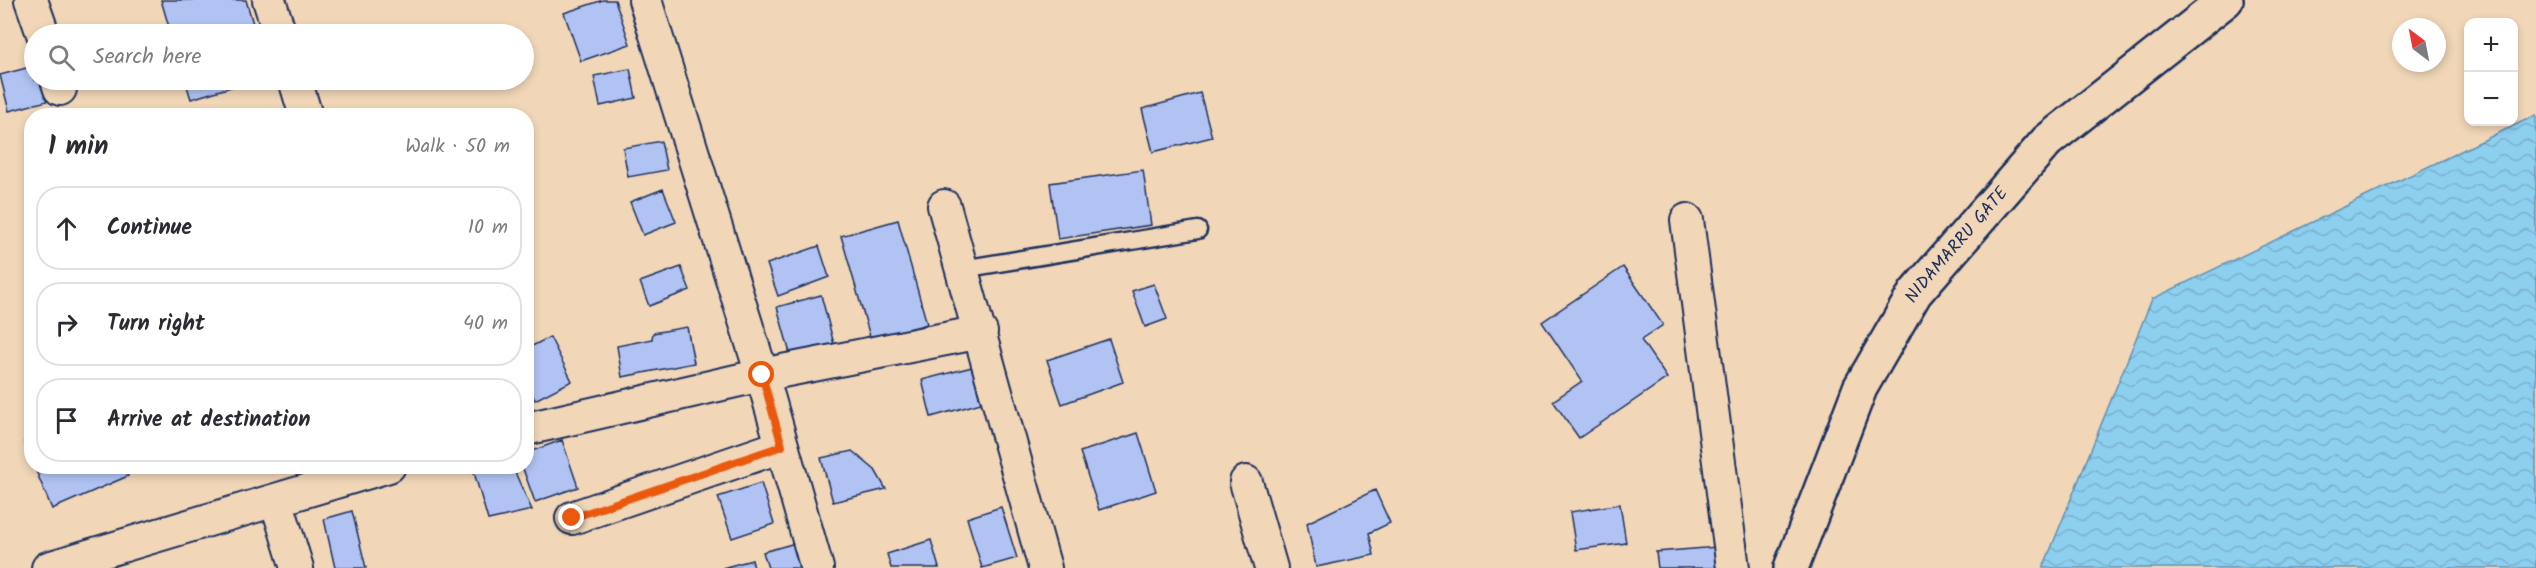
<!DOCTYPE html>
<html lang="en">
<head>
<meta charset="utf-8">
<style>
	body { margin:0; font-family:Kalam,sans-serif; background:#f7f7f7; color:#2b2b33 }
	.controls { position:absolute; right:18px; top:18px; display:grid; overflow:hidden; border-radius:12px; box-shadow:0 3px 9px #0003 }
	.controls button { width:54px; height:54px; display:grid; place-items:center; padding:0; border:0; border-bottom:2px solid #e1e1e2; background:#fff; color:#2b2b33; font:30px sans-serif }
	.compass { position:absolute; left:2392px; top:18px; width:54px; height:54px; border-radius:50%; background:#fff; box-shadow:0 3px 9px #0003; rotate:328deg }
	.stop { position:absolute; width:18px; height:18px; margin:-14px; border:4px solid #ea580c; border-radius:50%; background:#fff }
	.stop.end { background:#ea580c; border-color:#fff; box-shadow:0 2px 6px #0008 }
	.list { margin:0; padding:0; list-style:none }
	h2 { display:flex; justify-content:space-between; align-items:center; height:78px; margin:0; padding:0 24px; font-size:26px }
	h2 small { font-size:20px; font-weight:400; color:#7c7c81 }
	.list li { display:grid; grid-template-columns:39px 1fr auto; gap:18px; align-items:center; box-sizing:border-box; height:84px; margin:0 12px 12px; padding:0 12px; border:2px solid #e1e1e2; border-radius:24px }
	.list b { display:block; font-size:22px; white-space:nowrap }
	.list em { font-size:20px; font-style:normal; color:#7c7c81 }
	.icon { flex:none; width:33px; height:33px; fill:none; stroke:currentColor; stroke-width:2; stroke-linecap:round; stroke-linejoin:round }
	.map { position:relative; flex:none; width:2536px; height:568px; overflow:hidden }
	.search { position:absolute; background:#fff; box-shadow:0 3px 9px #0003; left:24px; top:24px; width:510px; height:66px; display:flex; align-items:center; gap:15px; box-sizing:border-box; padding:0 21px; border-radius:33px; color:#7c7c81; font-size:22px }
	.panel { position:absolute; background:#fff; box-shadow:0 3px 9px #0003; left:24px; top:108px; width:510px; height:366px; border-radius:24px }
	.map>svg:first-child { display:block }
</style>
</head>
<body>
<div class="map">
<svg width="2536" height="568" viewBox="0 0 2536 568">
	<defs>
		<pattern id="water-waves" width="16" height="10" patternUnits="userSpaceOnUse" patternTransform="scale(1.5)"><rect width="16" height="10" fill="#8dcfee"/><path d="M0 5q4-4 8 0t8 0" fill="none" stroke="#79b2ce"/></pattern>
	</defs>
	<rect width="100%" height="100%" fill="#f1d7b8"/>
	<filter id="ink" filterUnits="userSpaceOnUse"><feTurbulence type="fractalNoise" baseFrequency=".0167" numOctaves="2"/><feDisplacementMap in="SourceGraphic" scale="12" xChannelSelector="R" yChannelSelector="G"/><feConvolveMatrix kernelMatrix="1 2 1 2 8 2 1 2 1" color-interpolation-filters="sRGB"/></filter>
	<g filter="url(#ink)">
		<path fill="url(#water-waves)" stroke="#5f8fb4" stroke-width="1.5" d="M2536 115V568H2043L2152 299Z"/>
		<path fill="#b0c3f2" stroke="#1b2f5e" stroke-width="1.5" d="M161 0H246L256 34H171Z
			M603 0H615L630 44 581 61 564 13Z
			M34 66V80H42L47 101 9 111 0 75Z
			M630 69 636 98 600 106 594 76Z
			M185 80H254L191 99Z
			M1200 93 1212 137 1153 152 1142 109Z
			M661 141 667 170 628 177 623 148Z
			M1143 170 1151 225 1058 239 1050 183Z
			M663 189 676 222 643 235 630 202Z
			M898 220 927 324 871 340 841 236Z
			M819 246 829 277 778 296 767 264Z
			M681 267 690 290 649 306 640 282Z
			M1623 267 1663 325 1641 340 1667 378 1579 438 1553 401 1582 381 1542 322Z
			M1154 284 1167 319 1145 327 1132 291Z
			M821 295 834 344 791 357 777 307Z
			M687 327 694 363 622 377 617 346 652 339 653 333Z
			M550 337 572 381 535 400 526 382V349Z
			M1109 339 1123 382 1062 404 1047 360Z
			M972 367 981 403 931 417 922 380Z
			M1138 433 1156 491 1099 510 1080 452Z
			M32 439V461L24 442Z
			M562 440 578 487 535 502 522 466H526V453Z
			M852 451 875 470 886 489 833 502 821 458Z
			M34 466H124L128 476 52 509Z
			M485 466H512L532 510 488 520 473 469Z
			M761 483 774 524 732 538 718 497Z
			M1375 490 1390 523 1369 533 1374 555 1316 567 1307 523Z
			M1620 504 1626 543 1576 550 1570 512Z
			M1001 507 1017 558 982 568 967 518Z
			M352 511 366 568H335L324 519Z
			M931 540 939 568H891L887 554Z
			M799 542 806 568H768L763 552Z
			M1730 546 1732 568H1658L1656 552Z
			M752 560 754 568H722Z"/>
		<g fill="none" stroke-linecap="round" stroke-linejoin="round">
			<g stroke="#1b2f5e" stroke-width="21">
				<path id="service" d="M962 269 1198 230"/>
			</g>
			<g stroke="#1b2f5e" stroke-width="36">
				<path id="minor" d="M31 0 43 34
					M269 0 280 34
					M645 0 762 375 817 568
					M57 80 60 89
					M295 80 306 116
					M944 206 1045 568
					M1687 220 1733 568
					M526 429 762 375 981 332
					M1246 482 1271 568
					M276 500 297 568
					M572 518 782 446
					M48 568 389 466"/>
			</g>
			<g stroke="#1b2f5e" stroke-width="38">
				<g id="secondary">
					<path id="s1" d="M1791 568 1860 388 1915 293 2047 141 2226 0"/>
				</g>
			</g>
			<use href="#service" stroke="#f1d7b8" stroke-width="16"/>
			<use href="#minor" stroke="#f1d7b8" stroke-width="32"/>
			<use href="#secondary" stroke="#f1d7b8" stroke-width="33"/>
		</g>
	</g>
	<g fill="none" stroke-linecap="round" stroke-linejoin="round" filter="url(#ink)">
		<path stroke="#ea580c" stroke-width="8" d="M572 518 782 446 762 375"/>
	</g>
	<g text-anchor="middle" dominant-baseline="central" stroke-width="5" stroke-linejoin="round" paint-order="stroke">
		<g font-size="18" fill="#1b2f5e" stroke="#f1d7b8">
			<text stroke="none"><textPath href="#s1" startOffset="366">NIDAMARRU GATE</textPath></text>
		</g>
	</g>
</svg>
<div class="controls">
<button>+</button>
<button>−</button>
</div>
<svg class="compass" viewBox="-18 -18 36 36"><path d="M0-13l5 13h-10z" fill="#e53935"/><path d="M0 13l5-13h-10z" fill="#7c7c81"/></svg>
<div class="stop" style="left:762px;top:375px"></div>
<div class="stop end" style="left:572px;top:518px"></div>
<div class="search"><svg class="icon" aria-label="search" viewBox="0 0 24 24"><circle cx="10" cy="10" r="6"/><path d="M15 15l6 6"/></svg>Search here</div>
<section class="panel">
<h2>1 min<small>Walk · 50 m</small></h2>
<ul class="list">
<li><svg class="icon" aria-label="ahead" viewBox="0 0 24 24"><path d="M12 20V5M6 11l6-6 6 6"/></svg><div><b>Continue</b></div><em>10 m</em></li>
<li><svg class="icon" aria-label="right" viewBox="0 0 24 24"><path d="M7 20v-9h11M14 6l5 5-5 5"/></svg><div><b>Turn right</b></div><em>40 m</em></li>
<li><svg class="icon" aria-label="arrive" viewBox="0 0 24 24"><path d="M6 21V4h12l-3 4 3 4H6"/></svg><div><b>Arrive at destination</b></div></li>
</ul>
</section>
</div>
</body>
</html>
